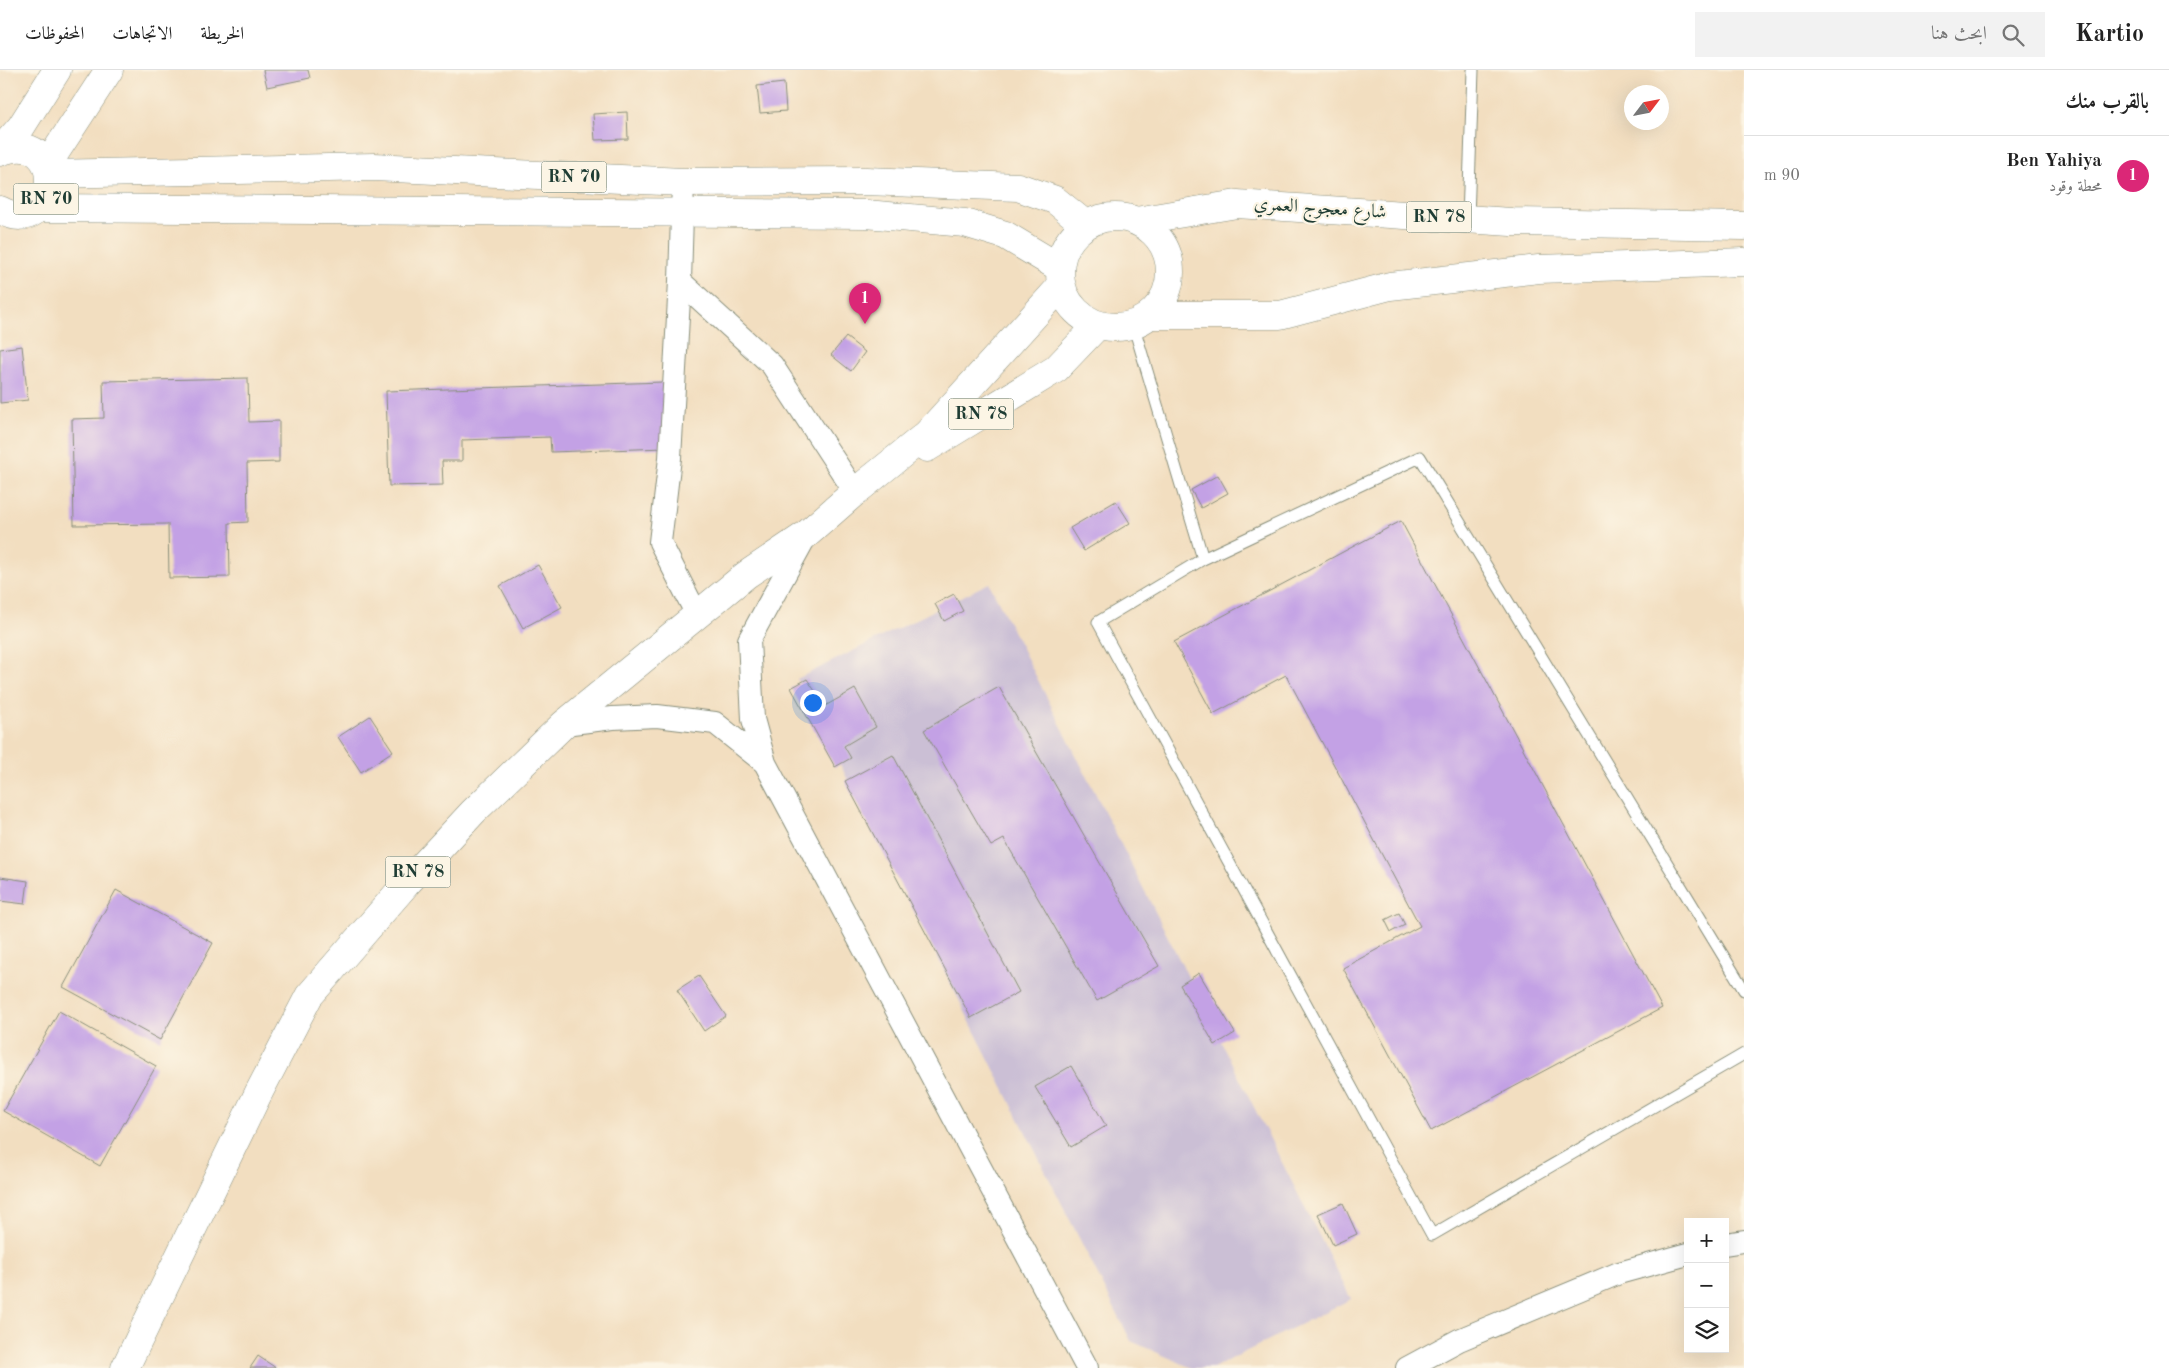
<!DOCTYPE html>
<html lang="ar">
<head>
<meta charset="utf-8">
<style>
	body { margin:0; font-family:"Old Standard TT",Amiri,serif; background:#f2f2f2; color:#222; direction:rtl }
	.controls { position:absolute; right:15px; bottom:15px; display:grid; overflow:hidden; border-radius:0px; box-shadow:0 5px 20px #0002 }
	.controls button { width:45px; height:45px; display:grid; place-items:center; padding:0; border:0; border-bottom:1px solid #e0e0e0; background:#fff; color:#222; font:25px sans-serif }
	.compass { position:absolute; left:1624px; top:15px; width:45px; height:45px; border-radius:50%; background:#fff; box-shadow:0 5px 20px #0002; rotate:58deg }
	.you { position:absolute; left:812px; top:632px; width:18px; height:18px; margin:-12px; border:4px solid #fff; border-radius:50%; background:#1a73e8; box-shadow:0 0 0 8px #1a73e833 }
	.badge { display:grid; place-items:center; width:32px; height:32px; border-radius:50%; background:#db2777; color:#fff; font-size:16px; font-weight:700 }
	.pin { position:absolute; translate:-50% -41px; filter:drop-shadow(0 1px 2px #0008) }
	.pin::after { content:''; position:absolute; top:26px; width:18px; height:15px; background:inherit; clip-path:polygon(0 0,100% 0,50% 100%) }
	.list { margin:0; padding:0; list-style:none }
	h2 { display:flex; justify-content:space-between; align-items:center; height:65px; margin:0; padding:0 20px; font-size:21px }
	h2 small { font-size:16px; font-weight:400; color:#767676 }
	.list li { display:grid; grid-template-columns:32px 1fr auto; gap:15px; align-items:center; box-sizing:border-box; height:80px; padding:0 20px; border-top:1px solid #e0e0e0 }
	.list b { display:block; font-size:19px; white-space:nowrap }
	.list p { margin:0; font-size:16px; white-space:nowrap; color:#767676 }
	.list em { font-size:16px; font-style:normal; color:#767676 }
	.icon { flex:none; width:28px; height:28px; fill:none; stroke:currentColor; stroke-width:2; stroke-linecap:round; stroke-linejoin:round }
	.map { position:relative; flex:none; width:1744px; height:1298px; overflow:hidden; direction:ltr }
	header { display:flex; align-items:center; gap:30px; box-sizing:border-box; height:70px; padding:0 25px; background:#fff; border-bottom:1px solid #e0e0e0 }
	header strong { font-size:24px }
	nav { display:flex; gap:28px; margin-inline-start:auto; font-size:18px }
	.search { width:350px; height:45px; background:#f2f2f2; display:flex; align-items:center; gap:12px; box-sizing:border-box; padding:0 18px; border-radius:0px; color:#767676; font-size:19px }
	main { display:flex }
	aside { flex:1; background:#fff }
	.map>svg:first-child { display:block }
</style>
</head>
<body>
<header>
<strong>Kartio</strong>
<div class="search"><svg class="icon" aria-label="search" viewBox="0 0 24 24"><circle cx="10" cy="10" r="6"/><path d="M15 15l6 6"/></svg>ابحث هنا</div>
<nav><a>الخريطة</a><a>الاتجاهات</a><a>المحفوظات</a></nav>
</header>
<main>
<aside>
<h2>بالقرب منك<small></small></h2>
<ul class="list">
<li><span class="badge">1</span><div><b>Ben Yahiya</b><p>محطة وقود</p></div><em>90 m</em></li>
</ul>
</aside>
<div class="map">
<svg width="1744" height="1298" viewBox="0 0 1744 1298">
	<rect width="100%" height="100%" fill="#fcf5e5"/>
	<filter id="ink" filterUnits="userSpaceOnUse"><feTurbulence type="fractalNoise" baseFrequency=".02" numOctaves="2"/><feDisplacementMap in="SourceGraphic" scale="10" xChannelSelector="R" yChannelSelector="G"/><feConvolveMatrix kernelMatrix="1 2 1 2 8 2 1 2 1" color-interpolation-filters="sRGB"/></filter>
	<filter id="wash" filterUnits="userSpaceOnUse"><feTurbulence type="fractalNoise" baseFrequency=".0096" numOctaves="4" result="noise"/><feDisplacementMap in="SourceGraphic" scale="20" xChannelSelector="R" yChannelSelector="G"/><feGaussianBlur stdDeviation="1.12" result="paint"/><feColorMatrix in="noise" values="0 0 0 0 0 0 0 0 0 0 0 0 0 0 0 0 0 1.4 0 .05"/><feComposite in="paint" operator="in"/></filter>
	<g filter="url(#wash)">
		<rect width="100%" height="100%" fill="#f2dec0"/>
		<path fill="#cbbfd5" d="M989 513 1351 1229 1213 1298H1192L1131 1271 797 609Z"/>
		<g id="blocks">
			<path fill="#c3a1e5" d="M263 0H308L310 8 267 17Z
				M784 13 786 41 760 43 757 16Z
				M627 42 628 69 595 70 593 44Z
				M846 267 865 282 851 301 831 285Z
				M22 276 28 330 0 333V279Z
				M248 308 249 352 279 351V392L247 393 248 452 229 453 230 507 169 508 168 454 74 455 72 349 104 348 103 311Z
				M663 312 665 378 551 382 550 367 462 370V391H442L443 415 389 416 386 321Z
				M1218 405 1228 423 1201 438 1191 420Z
				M1116 431 1130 453 1084 481 1070 458Z
				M1401 451 1662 938 1431 1061 1343 898 1420 856 1286 605 1213 644 1174 572Z
				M538 495 562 537 523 558 500 516Z
				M954 524 963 541 944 551 935 534Z
				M807 609 825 636 855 619 876 657 844 676 851 688 835 697 791 618Z
				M999 617 1159 896 1097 931 1004 769 991 776 924 660Z
				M370 646 393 681 361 702 338 667Z
				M893 685 1019 922 971 948 845 711Z
				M0 807 28 811 25 834 0 831Z
				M116 820 213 873 160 970 63 917Z
				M1399 843 1405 855 1391 862 1385 850Z
				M1199 903 1235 963 1215 975 1180 915Z
				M699 906 726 946 704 961 677 920Z
				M59 941 156 996 100 1096 3 1041Z
				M1071 996 1106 1056 1071 1077 1035 1017Z
				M1343 1133 1357 1164 1333 1175 1318 1144Z
				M258 1286 276 1298H250Z"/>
		</g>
	</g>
	<g filter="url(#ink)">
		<use href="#blocks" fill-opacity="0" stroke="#888e7a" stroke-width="1"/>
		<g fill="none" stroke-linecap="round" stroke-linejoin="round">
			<g stroke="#888e7a" stroke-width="13">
				<path id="service" d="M1468 149 1473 0
					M1133 254 1203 489
					M1744 920 1420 387 1203 489 1098 552 1432 1165 1744 984"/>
			</g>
			<g stroke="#888e7a" stroke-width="24">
				<path id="minor" d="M683 112 680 211 670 388 660 472 697 545
					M680 211 772 295 855 422
					M564 654 613 648 657 646 715 653 765 693 753 649 749 570 807 464
					M765 693 1087 1298
					M1725 1174 1744 1171
					M1407 1298 1459 1270 1619 1203 1688 1184"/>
			</g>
			<g stroke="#888e7a" stroke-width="29">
				<path id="tertiary" d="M0 81 21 57 57 0
					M47 95 109 0"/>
			</g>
			<g stroke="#888e7a" stroke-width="29">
				<path id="primary" d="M0 82C71 55 59 173 0 140
					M50 104 374 97 683 112 866 111 1018 117 1055 130 1086 155
					M38 138 866 144 965 153 1005 165 1060 198
					M1060 202a55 55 0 1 1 110 0a55 55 0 1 1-110 0Z
					M1136 151 1237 134 1511 152 1744 156
					M1150 245H1280L1390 216 1539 199 1744 192
					M927 378 1056 299 1098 255
					M125 1298 258 1024 309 926 406 814 473 742 564 654 746 505 807 464 855 422 927 364 1061 216"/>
			</g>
			<use href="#service" stroke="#fff" stroke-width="11"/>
			<use href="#minor" stroke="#fff" stroke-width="22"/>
			<use href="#tertiary" stroke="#fff" stroke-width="28"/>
			<use href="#primary" stroke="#fff" stroke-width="28"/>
		</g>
	</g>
	<g text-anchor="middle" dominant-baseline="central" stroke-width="4.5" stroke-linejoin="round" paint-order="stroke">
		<g fill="#fcf5e5" stroke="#617469" stroke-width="1">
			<rect x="541.5" y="91.5" width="65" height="31" rx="4"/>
			<rect x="13.5" y="113.5" width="65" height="31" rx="4"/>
			<rect x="1406.5" y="131.5" width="65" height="31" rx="4"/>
			<rect x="948.5" y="328.5" width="65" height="31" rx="4"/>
			<rect x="385.5" y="786.5" width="65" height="31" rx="4"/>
		</g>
		<g font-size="18" font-weight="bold" fill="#1f3d34">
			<text x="574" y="107">RN 70</text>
			<text x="46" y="129">RN 70</text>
			<text x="1439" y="147">RN 78</text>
			<text x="981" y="344">RN 78</text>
			<text x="418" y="802">RN 78</text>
		</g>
		<g font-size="19" fill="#1f3d34" stroke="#fcf5e5">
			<text transform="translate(1320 139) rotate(4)">شارع معجوج العمري</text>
		</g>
	</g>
</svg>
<div class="controls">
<button>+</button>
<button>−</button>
<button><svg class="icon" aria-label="layers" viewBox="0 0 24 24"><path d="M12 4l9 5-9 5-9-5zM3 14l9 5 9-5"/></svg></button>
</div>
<svg class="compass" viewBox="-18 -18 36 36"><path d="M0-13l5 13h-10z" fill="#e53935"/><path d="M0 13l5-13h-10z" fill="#767676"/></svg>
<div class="you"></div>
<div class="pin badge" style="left:865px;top:254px">1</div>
</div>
</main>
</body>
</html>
